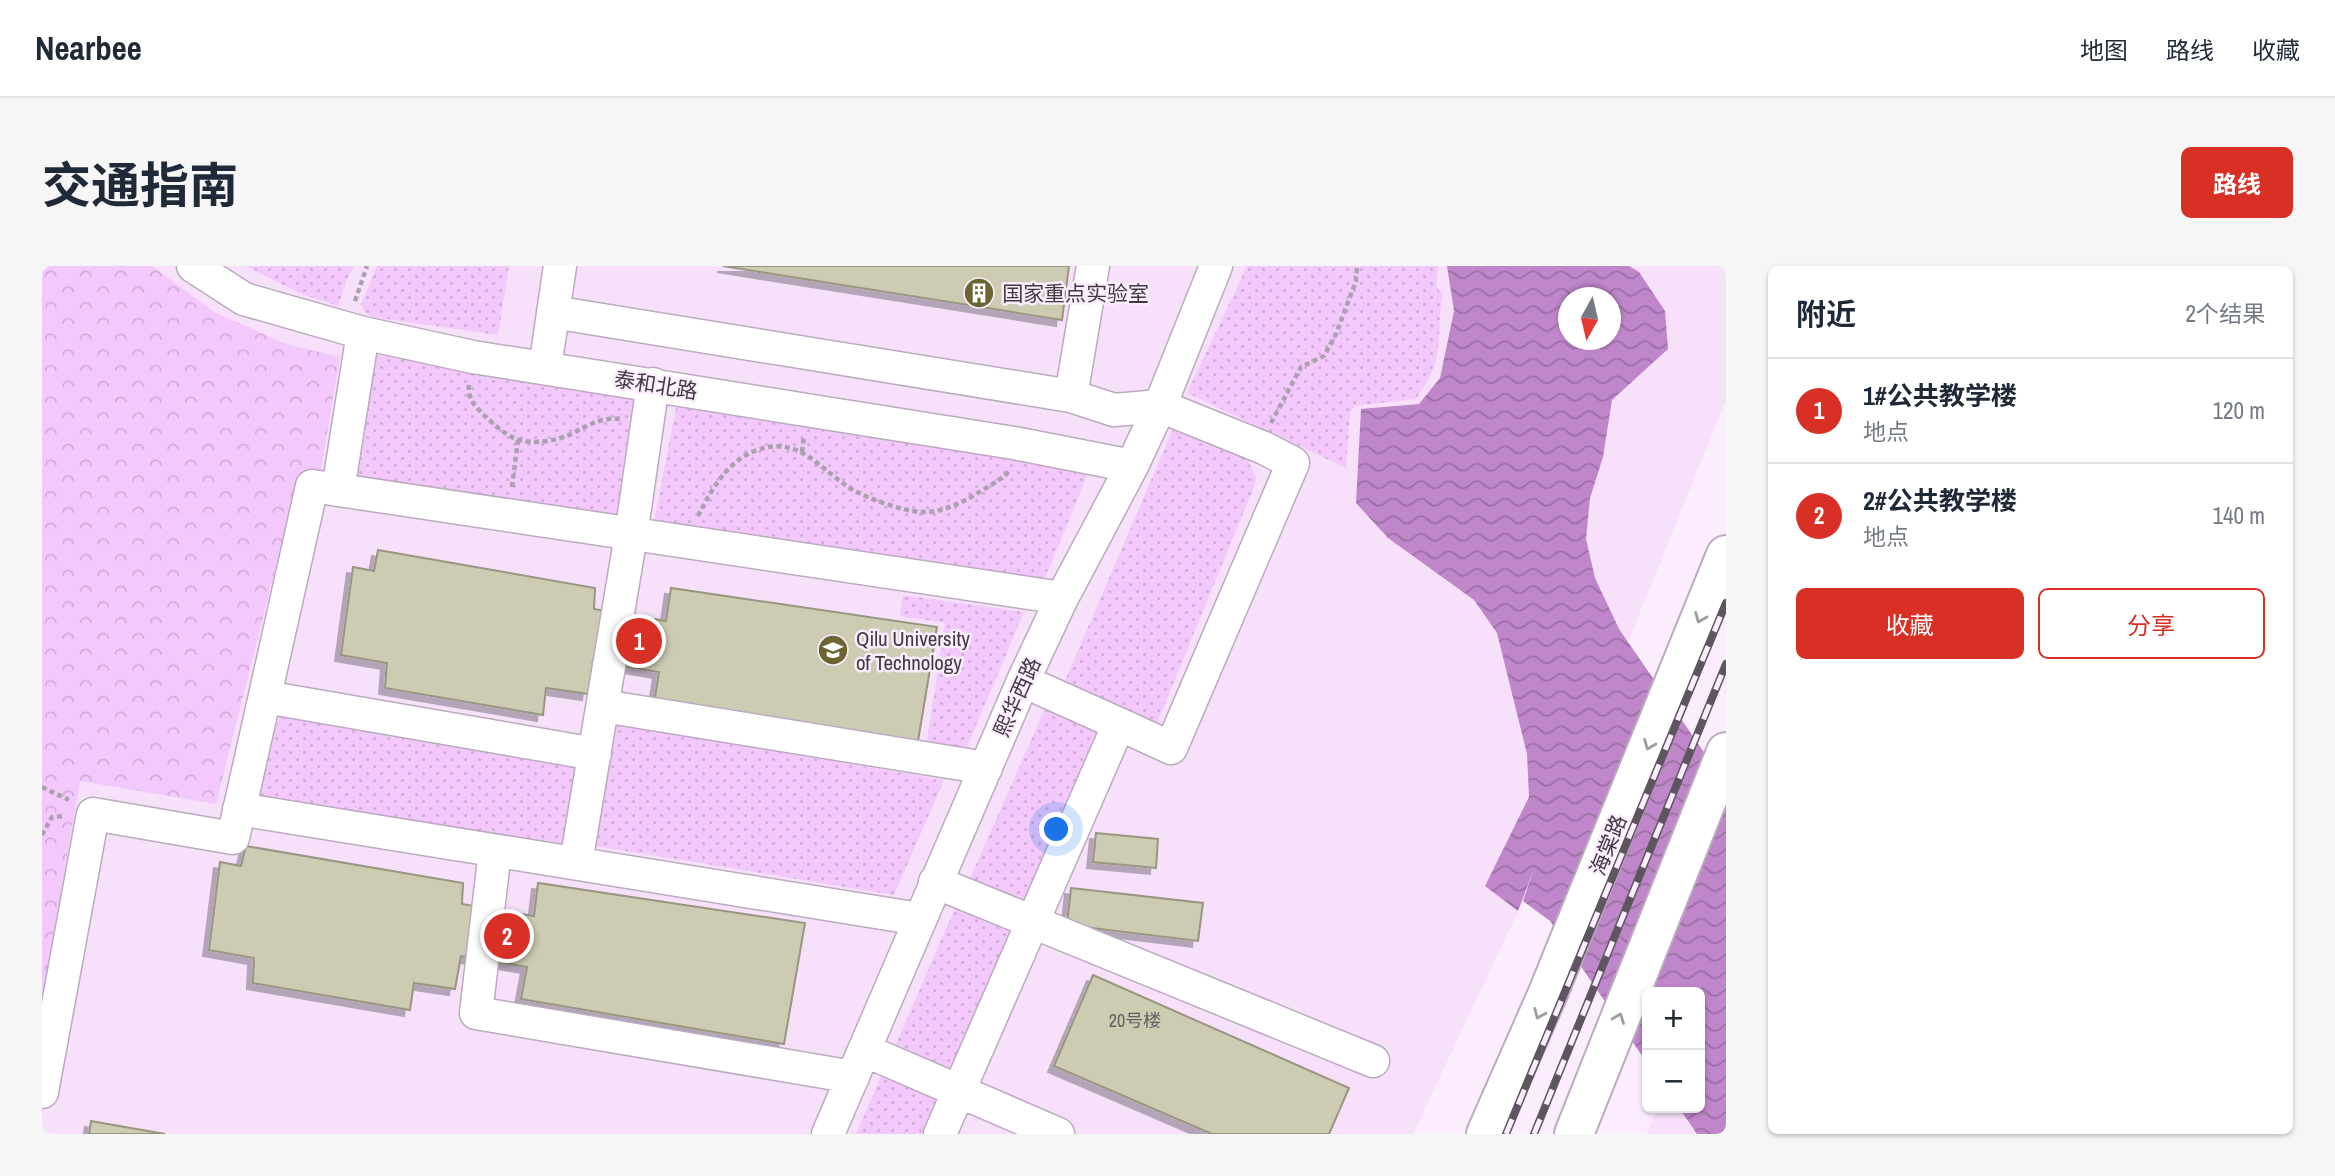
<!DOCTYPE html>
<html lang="zh">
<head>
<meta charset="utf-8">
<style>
	body { margin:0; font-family:"Archivo Narrow","Noto Sans SC",sans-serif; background:#f6f6f7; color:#1f2937 }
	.controls { position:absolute; right:21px; bottom:21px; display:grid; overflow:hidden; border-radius:10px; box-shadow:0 2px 5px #0004 }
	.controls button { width:63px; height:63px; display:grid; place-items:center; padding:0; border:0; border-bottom:2px solid #e0e1e3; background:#fff; color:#1f2937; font:35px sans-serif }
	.compass { position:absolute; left:1516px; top:21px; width:63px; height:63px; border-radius:50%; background:#fff; box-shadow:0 2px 5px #0004; rotate:188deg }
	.you { position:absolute; left:1015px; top:564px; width:24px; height:24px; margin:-18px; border:5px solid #fff; border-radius:50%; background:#1a73e8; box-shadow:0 0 0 10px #1a73e833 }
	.badge { display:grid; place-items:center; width:46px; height:46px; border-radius:50%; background:#d93025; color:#fff; font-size:23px; font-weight:700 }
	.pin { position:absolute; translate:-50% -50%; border:4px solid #fff; box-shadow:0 2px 7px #0006 }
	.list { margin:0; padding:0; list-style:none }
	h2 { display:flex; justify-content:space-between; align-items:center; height:91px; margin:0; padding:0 28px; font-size:30px }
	h2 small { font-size:23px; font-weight:400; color:#747a83 }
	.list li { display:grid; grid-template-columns:46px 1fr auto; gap:21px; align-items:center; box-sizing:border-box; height:105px; padding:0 28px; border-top:2px solid #e0e1e3 }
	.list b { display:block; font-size:26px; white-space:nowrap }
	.list p { margin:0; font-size:23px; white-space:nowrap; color:#747a83 }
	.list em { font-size:23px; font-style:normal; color:#747a83 }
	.actions { display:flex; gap:14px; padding:21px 28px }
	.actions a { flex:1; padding:16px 0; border:2px solid #d93025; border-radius:10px; text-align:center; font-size:24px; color:#d93025 }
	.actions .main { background:#d93025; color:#fff }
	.map { position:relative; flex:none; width:1684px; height:868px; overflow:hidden; border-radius:10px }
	header { display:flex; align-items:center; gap:42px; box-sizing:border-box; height:98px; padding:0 35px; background:#fff; border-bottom:2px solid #e0e1e3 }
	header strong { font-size:33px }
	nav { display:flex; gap:38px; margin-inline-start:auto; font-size:24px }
	.intro { display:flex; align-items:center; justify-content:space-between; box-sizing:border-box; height:168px; padding:0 42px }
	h1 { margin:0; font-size:49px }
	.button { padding:18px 32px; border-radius:10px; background:#d93025; color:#fff; font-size:24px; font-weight:700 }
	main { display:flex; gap:42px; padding:0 42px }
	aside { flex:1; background:#fff; border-radius:10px; box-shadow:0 2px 5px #0004 }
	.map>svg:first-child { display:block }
</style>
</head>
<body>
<header>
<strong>Nearbee</strong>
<nav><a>地图</a><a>路线</a><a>收藏</a></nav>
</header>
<div class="intro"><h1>交通指南</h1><a class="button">路线</a></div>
<main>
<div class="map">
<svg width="1684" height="868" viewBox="0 0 1684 868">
	<defs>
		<pattern id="grass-dots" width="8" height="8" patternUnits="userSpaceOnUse" patternTransform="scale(1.75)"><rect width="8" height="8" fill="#f3c8fc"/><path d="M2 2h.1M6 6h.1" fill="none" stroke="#d1add9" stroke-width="1.8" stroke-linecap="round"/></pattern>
		<pattern id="forest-crowns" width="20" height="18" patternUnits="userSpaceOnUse" patternTransform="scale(1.75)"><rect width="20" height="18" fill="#f3c8fc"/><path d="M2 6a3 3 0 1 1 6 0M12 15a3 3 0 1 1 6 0" fill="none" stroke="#d1add9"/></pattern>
		<pattern id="water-waves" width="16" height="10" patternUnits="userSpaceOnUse" patternTransform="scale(1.75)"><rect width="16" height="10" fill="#bf86ca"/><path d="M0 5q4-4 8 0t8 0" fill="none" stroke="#9d6fa6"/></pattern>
		<filter id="shadow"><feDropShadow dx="-6" dy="6" stdDeviation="0" flood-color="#0004"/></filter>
	</defs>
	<rect width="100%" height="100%" fill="#fbedfe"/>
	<path fill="#f6e0fa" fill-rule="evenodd" d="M0 0H1684V134L1481 635 1371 868H0ZM1526 32H1568V74H1526Z
		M1616 842H1658L1684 868H1605Z"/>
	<path fill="url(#grass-dots)" d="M204 0H312L305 13 296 40 257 27Z
		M335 0H467L456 69 331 51 323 46 319 38Z
		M1205 0H1396L1394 21 1401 29C1396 49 1399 69 1395 89 1392 106 1383 119 1374 133L1312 140 1308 147 1304 202 1145 127Z
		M333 88 595 127 576 250 315 211Z
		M635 136 1047 205 1001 317 612 257Z
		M1135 154 1204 190 1214 211 1212 221 1113 462 1019 424Z
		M861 329 982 346 922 488 884 482 903 357 858 350Z
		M1005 438 1063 463 984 641 926 617Z
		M238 449 538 499 524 578 430 570 220 535 216 527V518Z
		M573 458 902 514 852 629 554 580Z
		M915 637 973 662 910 809 852 783Z
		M841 806 899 830 883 868H814Z"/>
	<path fill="url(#forest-crowns)" d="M0 0H110L172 46 244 78 298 91 278 209 257 208 174 538 38 515 0 733Z"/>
	<path fill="url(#water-waves)" fill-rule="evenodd" d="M1405 0H1587L1597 6 1623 45 1626 83 1570 134 1561 191 1548 232 1544 273 1553 312 1577 363 1684 518V868H1655L1637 842H1658V726H1605V797L1508 655 1481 635 1492 603 1476 645 1443 620 1487 531 1485 488 1455 367 1432 334 1346 272 1314 237 1319 143 1377 138 1398 112 1412 45ZM1526 32H1568V74H1526Z"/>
	<path fill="#cecbb3" stroke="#99967f" stroke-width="2" filter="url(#shadow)" d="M681 0H1027L1020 54Z
		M336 284 553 322 552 343 624 355 629 322 895 361 875 481 612 438 617 406 551 395 546 428 504 422 501 449 343 422 345 397 299 389 311 301 332 305Z
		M1054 567 1116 573 1114 602 1051 596Z
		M204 580 421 617 420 638 492 650 496 617 763 657 742 778 479 733 485 701 419 690 413 723 372 717 368 744 211 717 212 692 167 684 178 596 199 600Z
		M1029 622 1161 637 1156 675 1025 659Z
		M1051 709 1307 822 1287 868H1170L1012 800Z
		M49 855 123 868H47Z"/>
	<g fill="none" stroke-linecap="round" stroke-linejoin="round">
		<g stroke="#bbabbe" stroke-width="35">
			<path id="minor" d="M151 0 202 33 321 67 431 91 972 177 1090 200
				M511 46 1029 130 1072 144 1118 140 1222 182 1251 197 1129 482 1077 458
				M503 102 518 0
				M1029 130 1051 0
				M296 224 321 67
				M223 431 553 488
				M561 440 944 502
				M197 543 877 653
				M453 585 434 747 811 811
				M534 597 589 269 611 118
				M893 616 1331 795
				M822 784 1016 868
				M0 826 51 548 191 572 270 220 1020 332
				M786 868 981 415 1020 332 1090 200 1118 140 1174 0
				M898 868 1077 458 981 415"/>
		</g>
		<g stroke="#bbabbe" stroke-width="42">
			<path id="major" d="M1444 868 1506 727 1684 289
				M1532 868 1684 486"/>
		</g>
		<path stroke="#aba0ad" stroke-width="4.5" stroke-dasharray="5 3.5" stroke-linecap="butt" d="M313 35 325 0
			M427 119C425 133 434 141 444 151 453 159 463 169 475 173 489 179 516 175 529 168 547 159 558 151 580 153
			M1229 157 1259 101 1282 90 1294 68 1314 15 1315 0
			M760 186 762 170
			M470 221 476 174
			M656 250C670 223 685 195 715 184 759 168 780 207 813 225 830 234 861 245 880 246 909 247 939 225 963 210L967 204
			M0 521 27 534
			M0 569 10 551 23 550"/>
		<use href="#minor" stroke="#fff" stroke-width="32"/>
		<use href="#major" stroke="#fff" stroke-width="38"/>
		<g stroke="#5e565f" stroke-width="8">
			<path id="rail" d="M1464 868 1684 337
				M1492 868 1684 398"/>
		</g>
		<use href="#rail" stroke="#fbedfe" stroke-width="5" stroke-dasharray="16" stroke-linecap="butt"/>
	</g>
	<defs><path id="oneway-chevron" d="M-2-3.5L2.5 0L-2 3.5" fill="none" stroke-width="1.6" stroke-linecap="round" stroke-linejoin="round" transform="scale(1.75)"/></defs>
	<g stroke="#a09ca0">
		<use href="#oneway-chevron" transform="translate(1658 352) rotate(112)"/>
		<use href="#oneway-chevron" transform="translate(1607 479) rotate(112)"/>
		<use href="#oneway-chevron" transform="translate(1497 748) rotate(114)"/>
		<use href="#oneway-chevron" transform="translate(1577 752) rotate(-69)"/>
	</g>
	<defs>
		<g id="building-disc" transform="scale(1.575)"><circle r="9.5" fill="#6c6531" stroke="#fbedfe"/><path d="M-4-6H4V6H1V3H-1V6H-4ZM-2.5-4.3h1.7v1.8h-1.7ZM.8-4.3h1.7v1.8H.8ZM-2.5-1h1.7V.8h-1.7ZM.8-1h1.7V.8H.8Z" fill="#fff"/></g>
		<g id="university-disc" transform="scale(1.575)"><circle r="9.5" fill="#6c6531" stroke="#fbedfe"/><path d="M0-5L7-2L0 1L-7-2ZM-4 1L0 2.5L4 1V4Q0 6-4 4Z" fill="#fff"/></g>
	</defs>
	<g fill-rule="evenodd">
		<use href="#building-disc" x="937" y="27"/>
		<use href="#university-disc" x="791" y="384"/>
	</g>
	<g text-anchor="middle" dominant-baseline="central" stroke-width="5" stroke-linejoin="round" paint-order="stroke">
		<g font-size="18" fill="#645e5e">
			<text x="1093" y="754">20号楼</text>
		</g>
		<g font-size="21" fill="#403941" stroke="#fbedfe" text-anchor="start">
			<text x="960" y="27">国家重点实验室</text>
			<text x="814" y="372">Qilu University<tspan x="814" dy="24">of Technology</tspan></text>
		</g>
		<g font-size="21" fill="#403941" stroke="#fbedfe">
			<text transform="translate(614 119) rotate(9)">泰和北路</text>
			<text transform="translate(975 431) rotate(-66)">熙华西路</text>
			<text transform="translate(1566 579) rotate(-68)">海棠路</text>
		</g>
	</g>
</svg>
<div class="controls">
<button>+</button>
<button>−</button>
</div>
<svg class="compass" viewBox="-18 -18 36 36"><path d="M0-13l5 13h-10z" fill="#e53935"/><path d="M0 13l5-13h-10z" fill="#747a83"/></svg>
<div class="you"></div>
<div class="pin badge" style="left:597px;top:375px">1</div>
<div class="pin badge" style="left:465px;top:670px">2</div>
</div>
<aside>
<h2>附近<small>2个结果</small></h2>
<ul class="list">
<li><span class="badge">1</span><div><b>1#公共教学楼</b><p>地点</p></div><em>120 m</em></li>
<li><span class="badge">2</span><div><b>2#公共教学楼</b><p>地点</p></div><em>140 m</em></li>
</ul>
<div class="actions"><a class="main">收藏</a><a>分享</a></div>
</aside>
</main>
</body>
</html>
